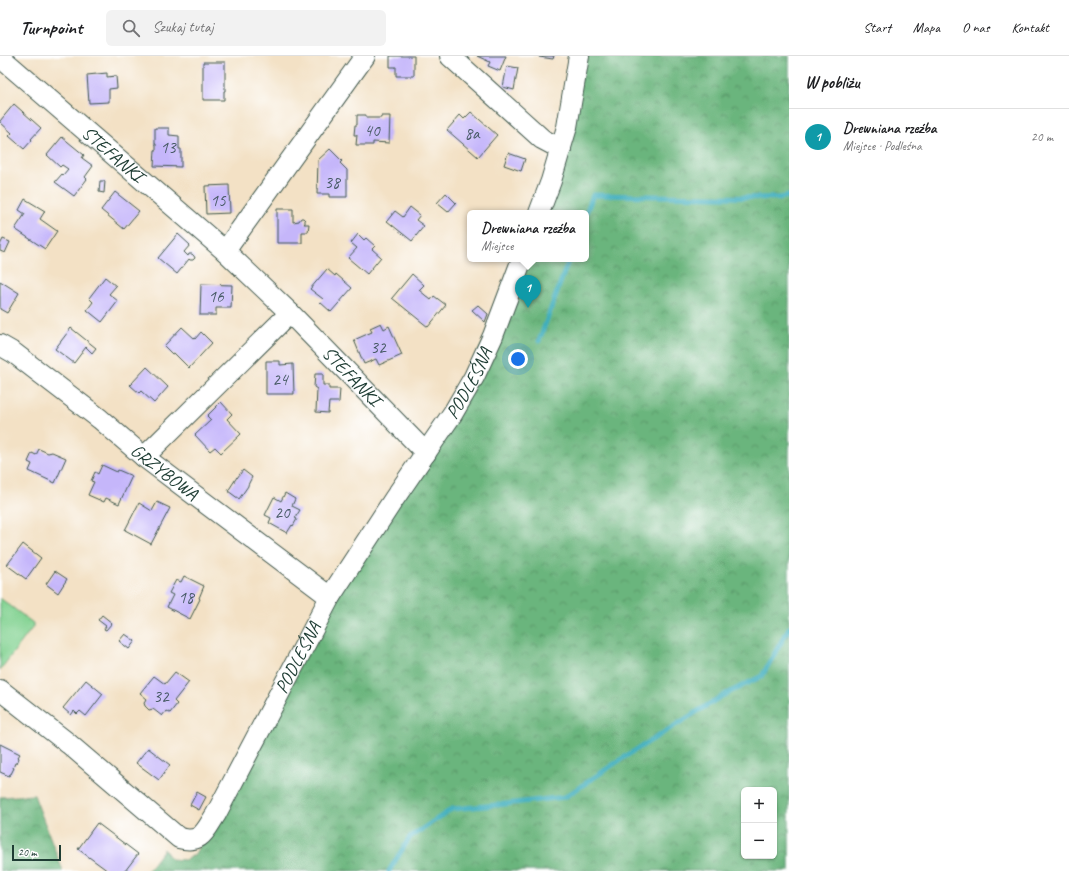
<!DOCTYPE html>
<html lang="pl">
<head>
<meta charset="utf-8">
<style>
	body { margin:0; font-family:Caveat,sans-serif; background:#f2f2f2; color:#202124 }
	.controls { position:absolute; right:12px; bottom:12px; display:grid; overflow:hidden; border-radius:6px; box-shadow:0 1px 3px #0004 }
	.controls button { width:36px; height:36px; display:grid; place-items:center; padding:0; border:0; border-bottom:1px solid #e0e0e0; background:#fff; color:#202124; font:20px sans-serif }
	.scale { position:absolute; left:12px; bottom:10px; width:49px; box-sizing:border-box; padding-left:4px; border:2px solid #1f3d34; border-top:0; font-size:11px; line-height:14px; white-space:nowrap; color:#1f3d34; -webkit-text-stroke:3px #fff; paint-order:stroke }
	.you { position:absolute; left:518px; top:303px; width:14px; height:14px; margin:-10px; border:3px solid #fff; border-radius:50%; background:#1a73e8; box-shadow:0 0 0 6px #1a73e833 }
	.badge { display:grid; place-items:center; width:26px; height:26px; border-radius:50%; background:#1a73e8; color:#fff; font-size:13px; font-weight:700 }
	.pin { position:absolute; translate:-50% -33px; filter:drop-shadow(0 1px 2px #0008) }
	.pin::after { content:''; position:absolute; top:21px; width:14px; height:12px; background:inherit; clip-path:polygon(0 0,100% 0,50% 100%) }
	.popup { position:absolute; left:467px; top:154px; width:122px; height:52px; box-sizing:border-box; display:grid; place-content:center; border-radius:6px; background:#fff; filter:drop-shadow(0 1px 3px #0005); font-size:13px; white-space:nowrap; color:#757577 }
	.popup b { font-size:15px; color:#202124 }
	.popup::after { content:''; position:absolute; left:50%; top:100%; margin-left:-8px; border:8px solid transparent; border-top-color:#fff }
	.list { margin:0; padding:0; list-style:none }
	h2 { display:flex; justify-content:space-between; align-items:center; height:52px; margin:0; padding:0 16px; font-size:17px }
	h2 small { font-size:13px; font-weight:400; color:#757577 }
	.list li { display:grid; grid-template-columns:26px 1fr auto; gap:12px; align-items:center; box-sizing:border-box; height:56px; padding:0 16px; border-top:1px solid #e0e0e0 }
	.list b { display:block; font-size:15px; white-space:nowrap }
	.list p { margin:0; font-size:13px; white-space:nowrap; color:#757577 }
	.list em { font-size:13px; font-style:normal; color:#757577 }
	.icon { flex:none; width:22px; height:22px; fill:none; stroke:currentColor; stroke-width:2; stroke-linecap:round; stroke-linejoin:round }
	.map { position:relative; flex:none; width:789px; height:815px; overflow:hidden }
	header { display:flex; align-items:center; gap:24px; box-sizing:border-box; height:56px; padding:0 20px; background:#fff; border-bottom:1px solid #e0e0e0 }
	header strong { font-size:19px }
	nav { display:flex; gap:22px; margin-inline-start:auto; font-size:14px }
	.search { width:280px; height:36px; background:#f2f2f2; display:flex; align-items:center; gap:10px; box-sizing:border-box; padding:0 14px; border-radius:6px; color:#757577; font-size:15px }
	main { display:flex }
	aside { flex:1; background:#fff }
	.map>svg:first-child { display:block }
</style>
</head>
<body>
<header>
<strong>Turnpoint</strong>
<div class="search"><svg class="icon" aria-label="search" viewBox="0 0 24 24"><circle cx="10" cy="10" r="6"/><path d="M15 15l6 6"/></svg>Szukaj tutaj</div>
<nav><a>Start</a><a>Mapa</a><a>O nas</a><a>Kontakt</a></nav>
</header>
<main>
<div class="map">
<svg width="789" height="815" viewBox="0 0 789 815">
	<defs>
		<pattern id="forest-crowns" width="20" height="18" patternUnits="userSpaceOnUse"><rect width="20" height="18" fill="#6bb57d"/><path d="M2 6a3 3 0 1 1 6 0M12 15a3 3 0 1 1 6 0" fill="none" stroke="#579467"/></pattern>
	</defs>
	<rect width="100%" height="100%" fill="#fff"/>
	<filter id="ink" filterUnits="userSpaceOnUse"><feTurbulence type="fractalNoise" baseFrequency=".025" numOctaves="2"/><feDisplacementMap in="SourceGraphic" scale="8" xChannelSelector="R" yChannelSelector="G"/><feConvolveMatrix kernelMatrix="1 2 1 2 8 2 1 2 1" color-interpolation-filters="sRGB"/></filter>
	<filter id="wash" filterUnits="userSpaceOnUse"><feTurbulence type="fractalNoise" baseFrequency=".012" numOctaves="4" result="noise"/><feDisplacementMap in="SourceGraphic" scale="16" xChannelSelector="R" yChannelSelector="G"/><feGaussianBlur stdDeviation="0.9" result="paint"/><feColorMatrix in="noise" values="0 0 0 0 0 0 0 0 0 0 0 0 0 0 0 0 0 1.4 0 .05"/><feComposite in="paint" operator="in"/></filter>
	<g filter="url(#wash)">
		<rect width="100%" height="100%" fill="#f3e1c5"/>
		<path fill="#84d393" stroke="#528864" d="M0 542 33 567V571L0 614Z"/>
		<path fill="url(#forest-crowns)" stroke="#457958" fill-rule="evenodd" d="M585 0H789V815H147L164 793 171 803 185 804 194 799 219 760 335 542 399 444 528 203H586V157H545ZM744 734H774V800H744Z
			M34 739 63 815H0V741Z"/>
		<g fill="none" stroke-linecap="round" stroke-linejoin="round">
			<path stroke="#40aebd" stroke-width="5" d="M586 157 593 139 779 142 789 140
				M539 285 569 203
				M389 815 410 781 452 753 497 749 565 741 623 702 722 640 762 620 789 572"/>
		</g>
		<g id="blocks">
			<path fill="#c5b6fa" d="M390 0H414V20H396V11H390Z
				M477 0H506L500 15 488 10 490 6Z
				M539 0H554L553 3 539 1Z
				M203 6H225V35H224V44H203Z
				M507 10 518 12 514 34 503 31Z
				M107 17V21L116 20 117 32 109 33V46L89 47 87 19Z
				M14 48 41 72 31 83 32 84 24 93 9 80 12 77 0 66V65Z
				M471 56 497 79 478 101 447 74 460 59 464 63Z
				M357 59H366V62H381V60H390L389 87 373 86V89H356L357 79H354L355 69H357Z
				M155 72H169V79L179 80V93H181V111L154 110 155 94H156V88H155Z
				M62 81 84 99 82 102 93 110 85 121 87 123 74 140 55 126 62 118 63 119 68 113 62 109 60 111 47 99Z
				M330 93 342 105 340 107 347 114V141H329V138H317L318 104Z
				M508 97 525 103 521 115 504 109Z
				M100 125H105L104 137 99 136Z
				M229 129 230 157 206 158 205 130Z
				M115 136 139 155 124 173 101 154Z
				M446 137 456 147 448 156 437 147Z
				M25 143 45 155 40 163 57 175 45 193 15 173 25 158 19 154Z
				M410 151 420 159 416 164 424 170 412 185 387 165 395 155 403 161Z
				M277 153H293V166L299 165 301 162H303L305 164V167L304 168H309L308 176H302V187H277Z
				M178 178 190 189 184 196 188 200 189 198H192L194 200 195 202 193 204H190L189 203 177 218 158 202Z
				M358 178 364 184 366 182 375 190 372 193 381 201 367 218 348 202 357 192 351 187Z
				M3 183 10 186 5 197 0 195V189Z
				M327 213 335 220 336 218 352 232 331 256 320 246 323 243 310 233Z
				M412 218 424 229 419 234 431 244 434 240 446 249 428 271 392 242Z
				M105 221 116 230 109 238 118 245 102 266 87 254 93 246 89 242Z
				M0 225 19 237 7 257 0 253Z
				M201 228 232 229 231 252H216V259H200Z
				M478 249 488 258 485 266 472 254Z
				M381 267 384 273 389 270 402 299 379 309 376 303 364 308 354 284 372 276 370 272Z
				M182 271 195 283 201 276 212 287 189 312 174 297 172 298 164 290Z
				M71 272 96 292 92 297 86 291 74 307 55 293Z
				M266 305H280V309L293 308 294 338H266Z
				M147 311 168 331 154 347 141 335 139 337 130 329Z
				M315 318H323V329H329V333H340L339 346H329L328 357 316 356 317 333 314 331Z
				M221 346 232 358 227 363 241 378 221 397 215 391 210 395 195 379 211 364 207 360Z
				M39 393 48 397 52 396 66 402 55 427 29 415 32 408 28 406 32 397 36 399Z
				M102 409 117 416 118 414 132 420 119 448 106 442 104 446 88 439 94 426 91 425 95 416 98 418Z
				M243 414 252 421 248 429V430L239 443 228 435 237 421V422Z
				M285 437 295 443 292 450 300 454 295 462 297 463 293 470 292 469 287 477 269 467 271 462 265 459 274 441 281 445Z
				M157 446 170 452 151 488 125 474 139 447 152 455Z
				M23 488 41 502 26 523 7 509Z
				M55 515 67 523 58 537 46 528Z
				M184 520 204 530 199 542 200 543 190 563 167 551 173 539 169 537 176 524 181 526Z
				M102 559 112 567 106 574 104 573 106 570 98 564Z
				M125 578 135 585 129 593 119 585Z
				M175 616 189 626 174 645 177 648 170 657 166 655 162 660 153 653 149 654 145 650 144 647 147 643 140 637 154 620 165 628Z
				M86 624 103 638 86 660 80 655 77 658 74 655 71 659 63 652Z
				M0 688 20 698 18 701 19 702 17 707H15L13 712H14L11 718H10L9 720 0 716Z
				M148 692 170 709 159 724 136 707Z
				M197 736 206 741 199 754 190 749Z
				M97 767 138 798 125 815H108L78 793Z"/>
		</g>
	</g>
	<g filter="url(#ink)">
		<use href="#blocks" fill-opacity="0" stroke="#3f564a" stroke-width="1"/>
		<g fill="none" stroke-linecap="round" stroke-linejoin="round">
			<g stroke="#3f564a" stroke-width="22">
				<g id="minor">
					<path d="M450 0 542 83 561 93"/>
					<path id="s1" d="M0 1 225 195 290 257 426 397"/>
					<path d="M539 157 551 125 567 71 579 0"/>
					<path d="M225 195 365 0"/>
					<path id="s2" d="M0 289 14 297 100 363 144 401 330 541"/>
					<path d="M144 401 290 257"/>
					<path id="s3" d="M0 634 69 688 179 782C202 788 205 775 216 758L330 541 394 443 453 357 474 321 493 280 522 203"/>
				</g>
			</g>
			<use href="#minor" stroke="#fff" stroke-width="20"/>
		</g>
	</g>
	<g text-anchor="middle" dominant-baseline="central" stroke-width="4" stroke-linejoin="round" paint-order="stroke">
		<g font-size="17" fill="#485b66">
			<text x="372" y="74">40</text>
			<text x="472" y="77">8a</text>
			<text x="168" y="91">13</text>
			<text x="332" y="126">38</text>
			<text x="218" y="144">15</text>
			<text x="216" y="240">16</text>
			<text x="378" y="291">32</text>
			<text x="280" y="323">24</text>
			<text x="282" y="456">20</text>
			<text x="186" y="541">18</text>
			<text x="161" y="640">32</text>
		</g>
		<g font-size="19" fill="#1f3d34" stroke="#fff">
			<text stroke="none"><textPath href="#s1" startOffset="149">STEFANKI</textPath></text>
			<text stroke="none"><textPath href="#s1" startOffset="475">STEFANKI</textPath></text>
			<text stroke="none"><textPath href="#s3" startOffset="782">PODLEŚNA</textPath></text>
			<text stroke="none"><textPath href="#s2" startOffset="208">GRZYBOWA</textPath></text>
			<text stroke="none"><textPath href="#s3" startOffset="458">PODLEŚNA</textPath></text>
		</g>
	</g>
</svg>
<div class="controls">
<button>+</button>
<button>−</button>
</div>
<div class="scale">20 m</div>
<div class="you"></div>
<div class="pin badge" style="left:528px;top:252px;background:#0f9aa8">1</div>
<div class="popup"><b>Drewniana rzeźba</b>Miejsce</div>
</div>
<aside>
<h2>W pobliżu<small></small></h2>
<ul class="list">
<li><span class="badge" style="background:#0f9aa8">1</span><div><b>Drewniana rzeźba</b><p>Miejsce · Podleśna</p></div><em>20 m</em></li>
</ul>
</aside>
</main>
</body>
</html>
